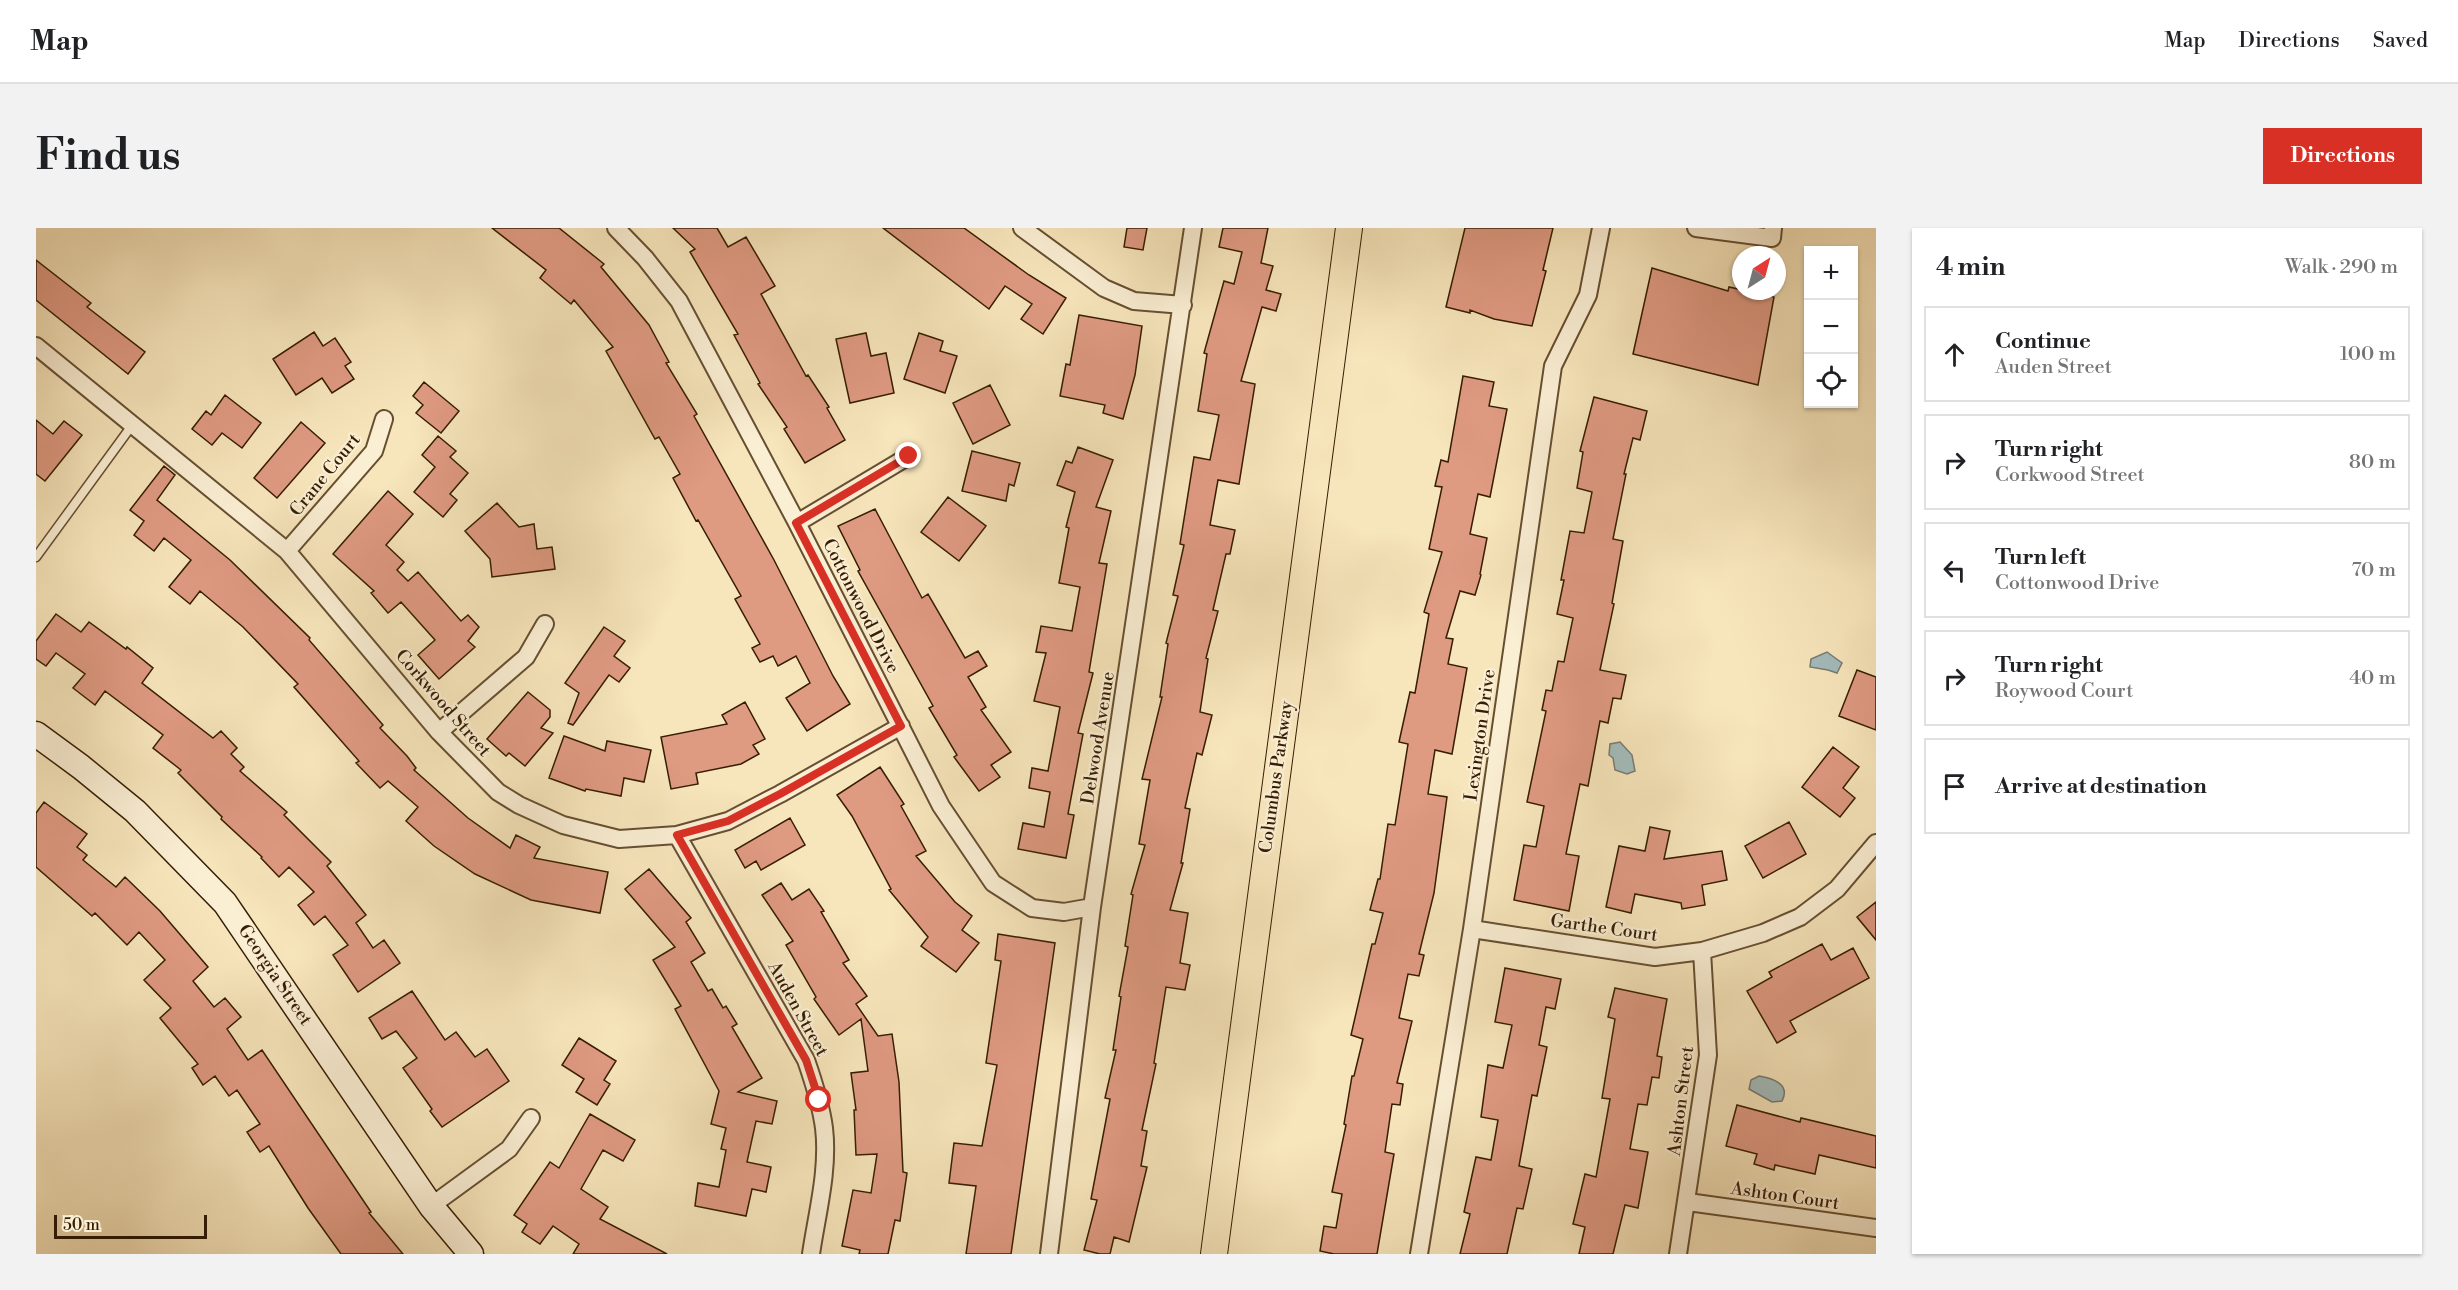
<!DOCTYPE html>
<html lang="en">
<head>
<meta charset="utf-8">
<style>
	body { margin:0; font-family:"Libre Bodoni",serif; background:#f2f2f2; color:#202124 }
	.controls { position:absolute; right:18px; top:18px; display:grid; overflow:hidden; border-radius:0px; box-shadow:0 2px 4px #0004 }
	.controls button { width:54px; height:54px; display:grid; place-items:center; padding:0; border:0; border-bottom:2px solid #e0e0e0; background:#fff; color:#202124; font:30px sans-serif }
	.compass { position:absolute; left:1696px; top:18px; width:54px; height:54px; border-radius:50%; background:#fff; box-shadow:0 2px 4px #0004; rotate:36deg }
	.scale { position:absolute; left:18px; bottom:15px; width:153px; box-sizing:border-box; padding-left:6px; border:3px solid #361d03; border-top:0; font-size:16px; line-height:21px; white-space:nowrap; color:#361d03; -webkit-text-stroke:4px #faeed3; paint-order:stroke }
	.stop { position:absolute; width:18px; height:18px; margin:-14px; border:4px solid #d93025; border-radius:50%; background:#fff }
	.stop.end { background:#d93025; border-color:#fff; box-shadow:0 2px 6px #0008 }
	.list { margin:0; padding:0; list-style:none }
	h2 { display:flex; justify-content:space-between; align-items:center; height:78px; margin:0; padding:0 24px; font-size:26px }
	h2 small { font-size:20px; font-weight:400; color:#757577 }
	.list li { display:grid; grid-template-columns:39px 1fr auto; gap:18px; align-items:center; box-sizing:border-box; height:96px; margin:0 12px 12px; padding:0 12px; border:2px solid #e0e0e0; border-radius:0px }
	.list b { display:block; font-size:22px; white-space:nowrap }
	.list p { margin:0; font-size:20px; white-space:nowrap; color:#757577 }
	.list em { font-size:20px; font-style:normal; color:#757577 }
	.icon { flex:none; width:33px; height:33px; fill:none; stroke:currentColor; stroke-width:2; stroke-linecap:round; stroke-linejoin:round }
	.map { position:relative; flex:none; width:1840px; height:1026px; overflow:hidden; border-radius:0px }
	header { display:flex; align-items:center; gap:36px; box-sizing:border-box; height:84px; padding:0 30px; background:#fff; border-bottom:2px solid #e0e0e0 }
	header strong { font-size:28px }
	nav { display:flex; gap:33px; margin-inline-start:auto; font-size:21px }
	.intro { display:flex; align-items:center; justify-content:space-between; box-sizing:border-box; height:144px; padding:0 36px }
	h1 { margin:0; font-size:42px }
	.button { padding:15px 27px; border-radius:0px; background:#d93025; color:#fff; font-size:21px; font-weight:700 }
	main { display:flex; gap:36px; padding:0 36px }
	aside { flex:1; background:#fff; border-radius:0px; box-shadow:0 2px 4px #0004 }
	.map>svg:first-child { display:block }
</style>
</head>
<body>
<header>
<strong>Map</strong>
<nav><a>Map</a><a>Directions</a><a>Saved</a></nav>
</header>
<div class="intro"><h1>Find us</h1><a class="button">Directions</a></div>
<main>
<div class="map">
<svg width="1840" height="1026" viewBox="0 0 1840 1026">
	<rect width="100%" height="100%" fill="#f7e5bb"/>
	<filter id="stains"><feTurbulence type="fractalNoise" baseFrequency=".00333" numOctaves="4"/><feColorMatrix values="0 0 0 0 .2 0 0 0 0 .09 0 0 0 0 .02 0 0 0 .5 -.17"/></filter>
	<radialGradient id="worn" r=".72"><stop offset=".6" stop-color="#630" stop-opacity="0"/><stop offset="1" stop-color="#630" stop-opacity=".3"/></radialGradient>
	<path fill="#a3bcbc" stroke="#777c72" stroke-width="1.5" d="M1791 424 1806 435 1801 445 1792 442 1774 439 1775 431Z
		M1584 514 1596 527 1599 543 1591 546 1579 542 1577 530 1573 527 1574 516Z
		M1723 848C1736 850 1755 856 1746 873L1736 874 1713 861 1715 852Z"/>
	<path fill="#df9a82" stroke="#361d03" stroke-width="1.5" d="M456 0H523L568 36 565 39 613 97 633 134 630 135 661 186 658 188 738 332 797 448 814 476 771 503 750 470 774 455 760 428 742 438 737 428 724 434 716 420 724 416 699 371 705 368 662 292 660 293 637 250 644 246 623 209 619 211 570 123 577 119 538 72 535 76 504 50 510 42Z
		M637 0H681L692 19 710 9 739 58 725 66 770 148 772 147 793 179 791 180 809 212 769 235 748 201 751 199 722 156 724 155 698 107 702 106 654 24 659 21Z
		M847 0H928L993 47 1030 70 1007 106 985 91 996 76 969 58 953 81Z
		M1091 0H1111L1107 22 1088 19Z
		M1187 0H1232L1225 35 1237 38 1230 62 1245 66 1240 83 1226 79 1205 153 1219 156 1203 256 1182 252 1174 297 1199 302 1194 326H1190L1177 382 1182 383 1170 430 1172 431 1164 484 1176 487 1166 527 1161 525 1149 580 1154 581 1145 635H1147L1134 682 1152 685 1144 735 1154 737 1149 762 1130 759 1118 835 1120 836 1106 902 1111 903 1105 938 1111 939 1093 1014 1078 1009 1074 1026H1064L1048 1022 1061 972 1055 971 1074 871 1069 870 1080 822H1077L1085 769 1083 768 1092 719 1089 718 1097 667 1095 666 1109 617 1103 616 1114 552 1106 551 1126 469H1124L1132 416 1130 415 1142 368 1137 367 1148 317 1144 316 1158 229 1174 232 1183 187 1162 183 1171 126 1168 125 1188 53 1198 56 1206 24 1183 19Z
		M1429 0H1517L1507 42 1510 43 1496 98 1458 91 1434 82V85L1410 79Z
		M0 32 55 75 51 79 109 124 92 146 0 72Z
		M1616 40 1692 63 1693 59 1738 69 1722 157 1597 126Z
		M1043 87 1106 98 1099 147 1087 191 1067 185 1069 177 1024 168 1030 136 1034 137Z
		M278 104 287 118 299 110 315 134 309 138 318 151 296 165 286 150 260 167 237 131Z
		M830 105 835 128 850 125 858 165 814 175 800 111Z
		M883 105 907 113 904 123 921 128 909 165 868 151Z
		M1427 148 1458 154 1453 178 1471 181 1454 269 1442 266 1434 306 1451 310 1444 346 1445 347 1439 367 1424 363 1410 410 1417 411 1412 436 1431 440 1416 526 1399 522 1392 566 1411 569 1398 665 1383 726 1388 727 1383 748 1372 746 1363 790 1376 793 1361 855 1367 856 1364 877 1356 876 1349 924 1358 926 1341 1026H1298L1284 1023 1288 998 1300 1000 1306 966 1296 964 1310 897 1308 896 1316 848H1318L1327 811 1315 807 1336 716H1339L1347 685 1334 682 1342 651H1344L1352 596 1359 597 1372 516 1363 514 1374 464 1379 465 1393 386 1388 384 1406 324 1393 321 1406 259 1399 258 1405 232 1412 234Z
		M388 154 423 183 405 205 380 185 387 177 377 168Z
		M954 157 974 197 937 216 917 175Z
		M189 167 225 195 206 220 186 205 176 217 156 201 170 183 175 187Z
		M1558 169 1611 183 1604 212 1597 210 1588 246H1590L1577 311 1587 313 1576 375 1578 376 1564 442 1590 447 1585 471 1577 470 1572 495 1564 493 1552 558 1544 556 1530 626 1543 628 1533 683 1478 672 1488 617 1500 619 1508 578 1491 574 1510 483 1506 482 1510 462 1516 463 1522 433 1528 434 1537 390 1521 386 1528 352H1525L1534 303 1548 305 1556 264 1541 260 1547 224 1544 223Z
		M0 192 17 206 28 193 46 207 9 253 0 246Z
		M265 194 289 215 241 270 218 250Z
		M402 208 420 223 414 229 432 245 414 266 421 272 407 289 378 264 399 239 386 227Z
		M1042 219 1077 232 1060 279 1075 283 1063 335 1071 336 1053 444 1057 445 1042 505 1047 506 1032 586 1038 587 1030 630 982 621 987 595 1008 599 1014 564 993 560 996 540 1012 543 1024 479 998 473 1010 425 1000 424 1005 398 1036 403 1044 359 1023 355 1033 300 1030 299 1039 264 1021 257 1030 233 1036 235Z
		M936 223 984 235 978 258 973 256 970 273 926 263Z
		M128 238 139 247 121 272 194 332 274 410 273 412 347 497 344 500 371 528 380 540 378 542 432 590 474 620 480 607 504 619 498 630 572 644 564 685 495 672 439 646 398 618 370 593 382 579 352 553 344 560 320 535 323 533 258 459 262 456 207 399 164 363 154 376 133 359 155 332 128 310 118 323 98 307 108 293 94 282Z
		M352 263 377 286 350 317 368 334 361 342 372 353 382 344 425 393 432 387 443 399 432 413 439 419 403 451 382 427 399 412 365 374 352 385 335 365 338 363 297 326Z
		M912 269 950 298 923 333 885 304Z
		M461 275 483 299 498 296 501 321 516 319 519 341 456 349 454 331 429 303Z
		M839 281 886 370 892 366 929 430 942 423 951 438 932 449 950 479 945 482 975 524 955 537 964 549 943 563 918 529 921 527 893 480 897 478 822 343 824 342 802 298Z
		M20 386 45 404 53 394 90 421 91 419 117 440 106 455 177 510 185 503 201 520 195 526 208 539 204 543 251 584 248 587 295 634 291 638 330 687 320 695 337 720 348 712 364 735 322 764 297 727 312 717 289 688 278 697 262 677 278 664 253 639 243 649 225 630 226 629 185 591 186 589 142 545 145 542 117 520 127 507 69 463 59 477 37 460 49 446 20 425 10 438 0 431V413Z
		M568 399 589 413 578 428 594 440 583 454 573 447 537 497 532 495 543 465 529 455Z
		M1821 442 1840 449V502L1803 488Z
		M492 464 514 482V489L505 500 517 505 489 538 473 525 470 528 451 511Z
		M709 474 729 511 717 517 723 526 705 536 660 545 662 556 635 561 625 509 691 496 686 487Z
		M528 508 569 523 571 513 615 522 608 554 588 550 585 568 550 561 549 563 513 550Z
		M1797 519 1823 539 1807 560 1819 570 1804 589 1766 559Z
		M844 539 868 576 865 578 890 623 880 628 919 674 936 688 926 702 943 715 920 744 885 718 892 709 853 662 855 661 816 588 801 567Z
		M8 574 51 606 41 619 51 627 47 632 80 659 89 649 124 683 172 739 157 753 178 779 189 770 205 789 191 801 212 832 226 822 335 984 333 985 367 1026H305L272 980 233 918 224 924 211 904 224 896 201 862 193 868 179 848 167 857 156 840 162 836 124 790 135 780 108 752 129 732 103 704 91 717 59 685 56 688 0 639V585Z
		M754 590 769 617 725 642 720 633 709 640 699 622Z
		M1753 594 1770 626 1727 650 1709 618Z
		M1614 599 1634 603 1628 631 1686 623 1691 652 1666 657 1669 677 1646 681 1645 675 1599 666 1595 685 1570 679 1583 618 1609 623Z
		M613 641 655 690 650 694 669 725 655 734 672 763 676 761 687 780 690 778 701 796 696 799 726 850 702 864 741 873 736 896 720 893 711 934 735 939 730 964 716 961 710 988 659 978 662 955 683 959 690 922 685 921 690 900 675 896 683 863 639 781 645 778 617 732 639 719 589 661Z
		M745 655 756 672 773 661 788 683 785 684 813 732 807 735 831 768 820 776 842 808 856 806 863 854 867 944 871 945 864 993 859 992 852 1026H823L824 1022 806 1018 817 962 835 965 841 926 820 927 818 882H820L815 845 832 843 825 791 803 807 778 771 780 769 750 717 757 713 726 667Z
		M1840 674V712L1821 689Z
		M962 706 1019 715 975 1026H930L940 958 913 955 918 915 946 918 961 837 950 835 965 733 959 732Z
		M1786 716 1795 732 1817 720 1833 750 1754 793 1760 804 1741 815 1711 763 1736 749 1733 744Z
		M1469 740 1525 751 1519 781 1510 779 1503 817 1511 819 1501 868 1496 867 1483 938 1496 941 1487 981 1481 980 1471 1026H1424L1434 986 1428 984 1440 929 1455 932 1462 892 1445 889 1452 837 1467 840 1476 797 1459 794Z
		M1579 760 1631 771 1621 828 1626 829 1623 850 1616 849 1611 877 1602 876 1594 921 1612 924 1602 980 1589 977 1577 1026H1543L1549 999 1537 996 1549 946 1560 949 1574 871 1566 870 1579 791 1572 789Z
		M376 763 409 812 420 804 439 829 451 821 473 853 406 899 394 883 396 881 367 840 381 830 360 803 346 811 333 790Z
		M543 810 580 833 568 852 574 856 561 877 540 864 548 851 526 837Z
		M1701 877 1764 894 1765 890 1840 908V940L1783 927 1779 946 1739 937 1738 942 1718 936 1721 926 1690 918Z
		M554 886 599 912 587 933 567 922 545 961 572 979 564 991 631 1026H537L543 1016 517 998 504 1016 486 1004 491 996 478 987 514 934 523 940Z"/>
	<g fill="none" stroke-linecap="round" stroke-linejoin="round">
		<g stroke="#664f31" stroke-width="11">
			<path id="lane" d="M0 329 97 196"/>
		</g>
		<g stroke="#664f31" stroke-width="20">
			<path id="street" d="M580 0 609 30 643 73 761 295 905 578 957 655 996 680 1028 684 1056 679
				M986 0 1068 60 1098 73 1147 77
				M1660 0 1736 10 1737 0
				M0 118 251 323 403 504 462 564 483 577 527 597 583 611 641 607 692 593 744 566 865 498
				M761 295 873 228
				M251 323 338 223 348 191
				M403 504 490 429 509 396
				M641 607 770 832C778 855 785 877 788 900 793 942 781 985 775 1026
				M1436 701 1619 729 1666 723 1727 705 1764 689 1801 661 1840 615
				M1652 974 1840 1000
				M395 978 473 921 495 890
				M1013 1026 1056 679 1157 0
				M1383 1026 1436 701 1517 138 1552 67 1565 0
				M1642 1026 1672 827 1666 723"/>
		</g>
		<g stroke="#361d03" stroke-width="27">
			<path id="secondary" d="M0 506 45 539 99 583 189 675 395 978 435 1026"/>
		</g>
		<g stroke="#361d03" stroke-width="28">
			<path id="primary" d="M1178 1026 1313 0"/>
		</g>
		<use href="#lane" stroke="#faeed3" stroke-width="8"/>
		<use href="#street" stroke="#faeed3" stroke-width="16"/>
		<use href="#secondary" stroke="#faeed3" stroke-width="24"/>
		<use href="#primary" stroke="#f7e5bb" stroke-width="26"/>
	</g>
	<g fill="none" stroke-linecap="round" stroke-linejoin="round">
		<path stroke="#d93025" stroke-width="8" d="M783 872 770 832 641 607 692 593 744 566 865 498 760 295 873 228"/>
	</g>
	<g text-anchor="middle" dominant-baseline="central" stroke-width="4.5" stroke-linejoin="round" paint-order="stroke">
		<g font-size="18" fill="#361d03" stroke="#faeed3">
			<text transform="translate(289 247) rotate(-51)">Crane Court</text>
			<text transform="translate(825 378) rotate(63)">Cottonwood Drive</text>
			<text transform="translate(407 475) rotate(49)">Corkwood Street</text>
			<text transform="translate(1444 507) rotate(-82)">Lexington Drive</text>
			<text transform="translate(1062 510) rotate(-81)">Delwood Avenue</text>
			<text transform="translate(1240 549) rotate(-82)">Columbus Parkway</text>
			<text transform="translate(1568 700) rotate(8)">Garthe Court</text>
			<text transform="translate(239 747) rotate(56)">Georgia Street</text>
			<text transform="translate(762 781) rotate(61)">Auden Street</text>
			<text transform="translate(1645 873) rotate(-83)">Ashton Street</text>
			<text transform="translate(1749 968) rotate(8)">Ashton Court</text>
		</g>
	</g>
	<rect width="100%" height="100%" filter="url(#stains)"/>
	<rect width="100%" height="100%" fill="url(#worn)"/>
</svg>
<div class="controls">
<button>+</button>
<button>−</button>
<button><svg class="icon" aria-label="locate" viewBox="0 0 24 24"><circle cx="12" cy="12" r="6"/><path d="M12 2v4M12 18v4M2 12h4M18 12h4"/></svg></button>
</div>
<svg class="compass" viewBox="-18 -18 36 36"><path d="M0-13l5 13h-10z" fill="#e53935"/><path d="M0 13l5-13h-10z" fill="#757577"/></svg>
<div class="scale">50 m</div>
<div class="stop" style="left:783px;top:872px"></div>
<div class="stop end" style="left:873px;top:228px"></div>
</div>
<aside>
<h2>4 min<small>Walk · 290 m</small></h2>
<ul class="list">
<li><svg class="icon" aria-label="ahead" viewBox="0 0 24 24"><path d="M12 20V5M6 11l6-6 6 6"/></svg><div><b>Continue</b><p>Auden Street</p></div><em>100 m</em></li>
<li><svg class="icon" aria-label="right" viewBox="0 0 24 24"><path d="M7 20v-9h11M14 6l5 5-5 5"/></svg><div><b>Turn right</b><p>Corkwood Street</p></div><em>80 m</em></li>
<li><svg class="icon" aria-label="left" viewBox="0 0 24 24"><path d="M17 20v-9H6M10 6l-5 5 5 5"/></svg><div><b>Turn left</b><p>Cottonwood Drive</p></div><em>70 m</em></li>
<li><svg class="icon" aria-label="right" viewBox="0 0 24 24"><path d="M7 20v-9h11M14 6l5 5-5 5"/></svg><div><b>Turn right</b><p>Roywood Court</p></div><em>40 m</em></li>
<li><svg class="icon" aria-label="arrive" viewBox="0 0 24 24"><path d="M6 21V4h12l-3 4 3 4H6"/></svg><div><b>Arrive at destination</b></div></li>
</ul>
</aside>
</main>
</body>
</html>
